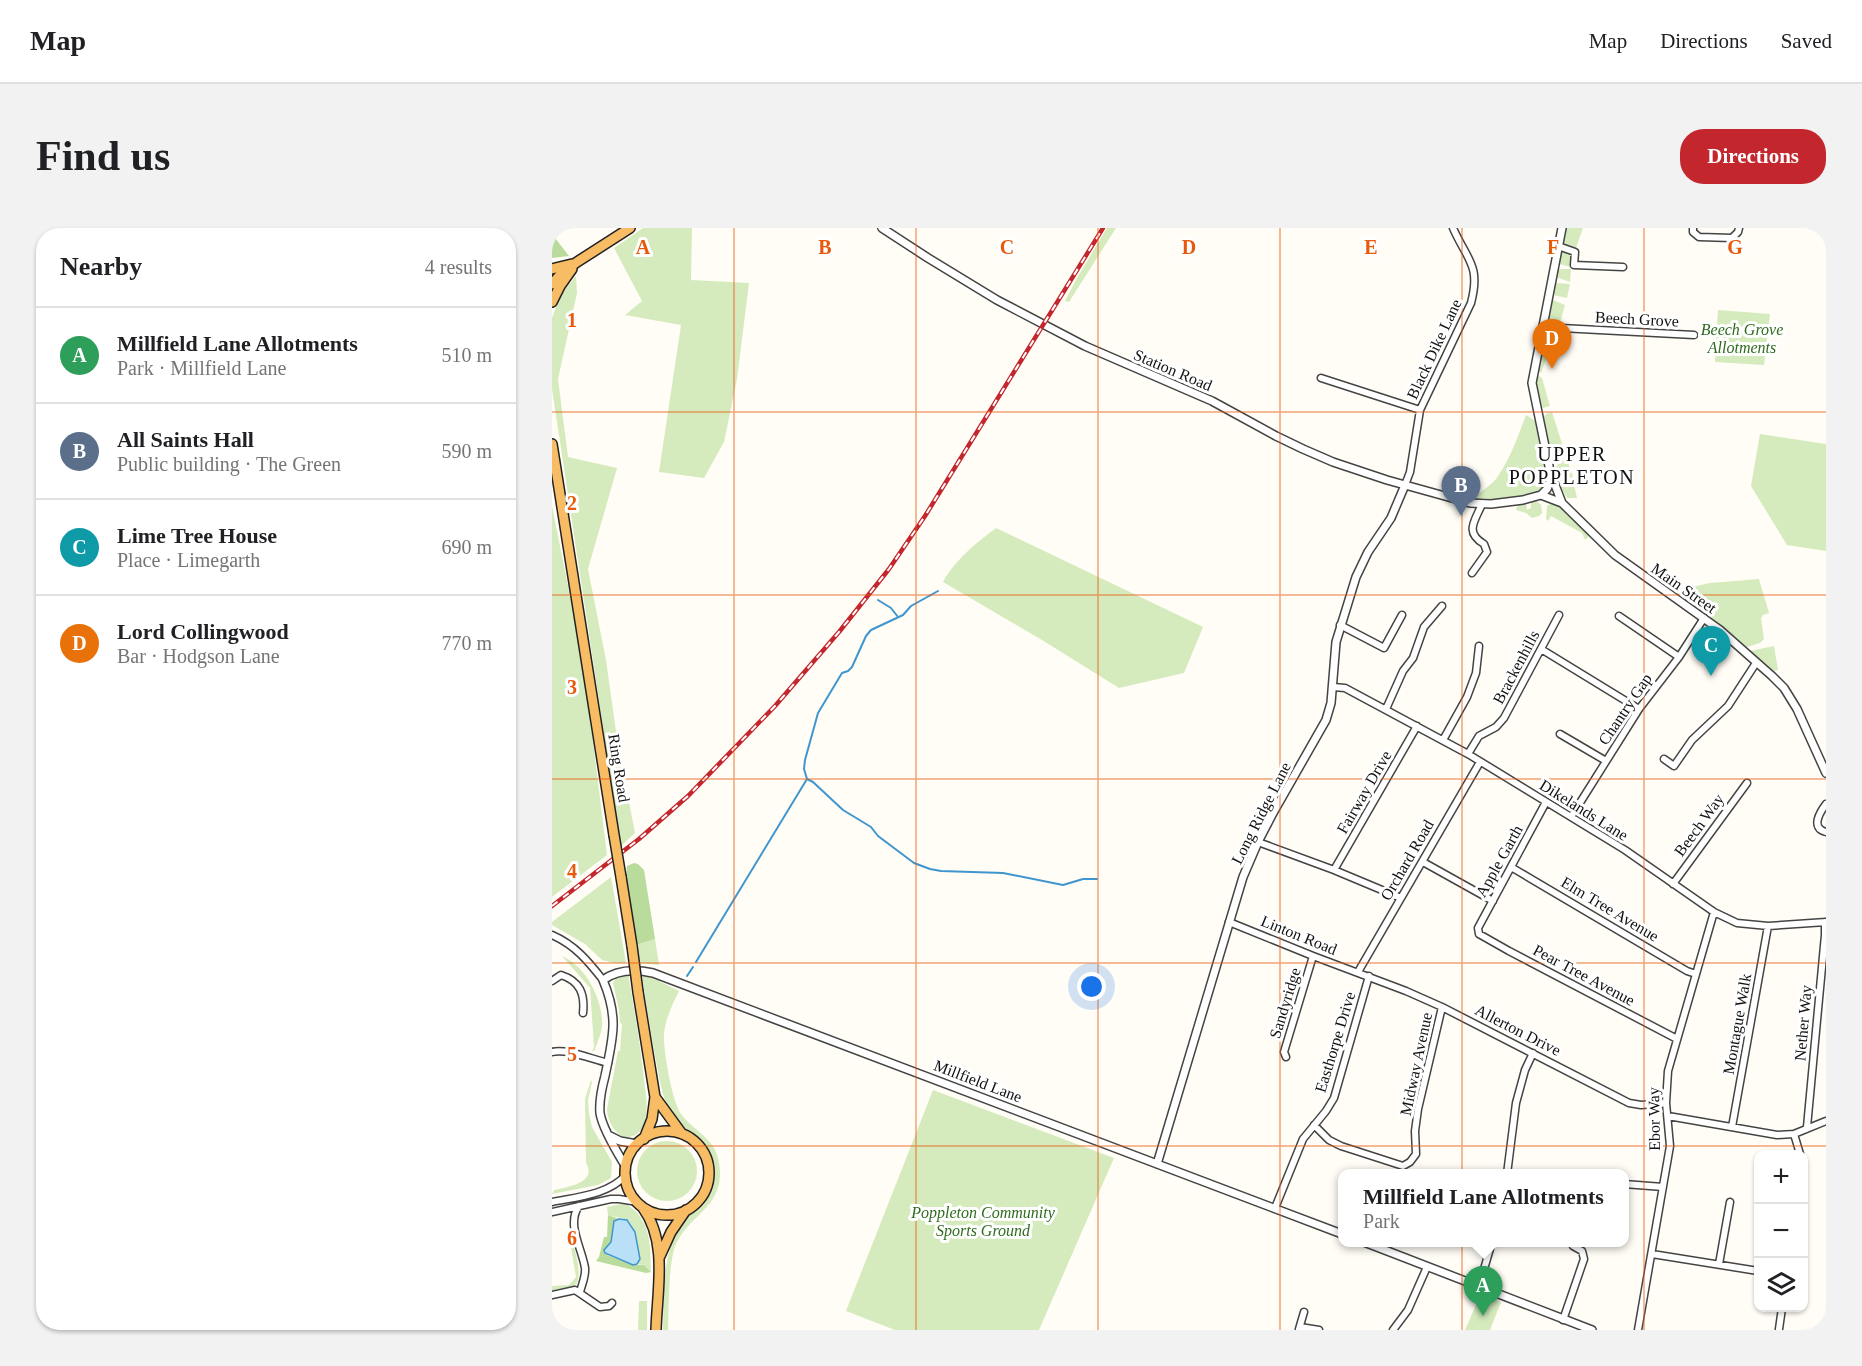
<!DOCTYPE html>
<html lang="en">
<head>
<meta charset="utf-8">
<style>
	body { margin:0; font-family:"Times New Roman",serif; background:#f2f2f2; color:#202124 }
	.controls { position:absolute; right:18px; bottom:18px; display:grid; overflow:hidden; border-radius:12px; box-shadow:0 2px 4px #0004 }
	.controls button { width:54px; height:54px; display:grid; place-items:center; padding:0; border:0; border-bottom:2px solid #e0e0e0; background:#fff; color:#202124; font:30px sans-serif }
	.you { position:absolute; left:540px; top:759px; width:21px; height:21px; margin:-15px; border:4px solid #fff; border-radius:50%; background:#1a73e8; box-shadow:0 0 0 9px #1a73e833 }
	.badge { display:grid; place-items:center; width:39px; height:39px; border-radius:50%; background:#c4262e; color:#fff; font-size:20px; font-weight:700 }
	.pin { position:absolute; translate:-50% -50px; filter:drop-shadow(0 2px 3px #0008) }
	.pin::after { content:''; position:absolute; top:32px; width:21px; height:18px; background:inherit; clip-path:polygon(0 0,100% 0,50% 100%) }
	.popup { position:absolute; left:786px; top:941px; width:291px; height:78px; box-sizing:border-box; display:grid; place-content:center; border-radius:12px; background:#fff; filter:drop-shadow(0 2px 4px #0005); font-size:20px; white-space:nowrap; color:#757577 }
	.popup b { font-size:22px; color:#202124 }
	.popup::after { content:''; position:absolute; left:50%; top:100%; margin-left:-12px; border:12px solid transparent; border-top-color:#fff }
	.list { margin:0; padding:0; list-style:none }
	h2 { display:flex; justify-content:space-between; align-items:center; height:78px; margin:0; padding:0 24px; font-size:26px }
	h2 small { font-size:20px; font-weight:400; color:#757577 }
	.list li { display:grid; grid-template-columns:39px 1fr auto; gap:18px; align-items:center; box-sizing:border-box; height:96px; padding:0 24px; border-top:2px solid #e0e0e0 }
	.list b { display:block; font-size:22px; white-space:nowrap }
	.list p { margin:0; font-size:20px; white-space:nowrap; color:#757577 }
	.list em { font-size:20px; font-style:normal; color:#757577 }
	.icon { flex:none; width:33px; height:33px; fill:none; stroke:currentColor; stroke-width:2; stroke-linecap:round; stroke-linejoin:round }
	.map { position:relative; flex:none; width:1274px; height:1102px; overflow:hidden; border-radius:24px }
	header { display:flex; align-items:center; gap:36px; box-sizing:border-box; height:84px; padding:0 30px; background:#fff; border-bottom:2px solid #e0e0e0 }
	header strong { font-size:28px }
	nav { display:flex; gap:33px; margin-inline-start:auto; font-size:21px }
	.intro { display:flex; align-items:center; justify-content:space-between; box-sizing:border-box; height:144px; padding:0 36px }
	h1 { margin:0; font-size:42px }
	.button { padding:15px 27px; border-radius:24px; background:#c4262e; color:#fff; font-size:21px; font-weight:700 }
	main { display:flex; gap:36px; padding:0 36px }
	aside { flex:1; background:#fff; border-radius:24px; box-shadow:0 2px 4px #0004 }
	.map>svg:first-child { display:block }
</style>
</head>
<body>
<header>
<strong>Map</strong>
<nav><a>Map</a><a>Directions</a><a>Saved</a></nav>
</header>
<div class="intro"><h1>Find us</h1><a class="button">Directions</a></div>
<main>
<aside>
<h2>Nearby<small>4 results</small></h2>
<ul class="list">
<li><span class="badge" style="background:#2e9e5b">A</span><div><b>Millfield Lane Allotments</b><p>Park · Millfield Lane</p></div><em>510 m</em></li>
<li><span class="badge" style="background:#5c6f8a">B</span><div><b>All Saints Hall</b><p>Public building · The Green</p></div><em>590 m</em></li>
<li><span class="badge" style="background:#0f9aa8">C</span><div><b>Lime Tree House</b><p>Place · Limegarth</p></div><em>690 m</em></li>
<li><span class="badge" style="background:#e8710a">D</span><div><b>Lord Collingwood</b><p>Bar · Hodgson Lane</p></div><em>770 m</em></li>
</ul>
</aside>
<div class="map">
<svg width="1274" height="1102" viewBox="0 0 1274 1102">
	<rect width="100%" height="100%" fill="#fffdf5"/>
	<path fill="#d5ebbd" d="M91 0H140L139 52 197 55 185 151 172 214 152 250 107 244 129 97 73 87 90 73 62 20Z
		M555 0H564L517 74 513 73 525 50Z
		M1013 0H1031L1024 20 1010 16Z
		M1010 22 1019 24 1021 28 1019 39 1007 36Z
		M1008 41H1019L1018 54 1004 49 1005 42Z
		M24 48 25 65 6 151 16 229 65 240 36 341 54 432 66 518 83 605 69 618 0 161V90L8 68Z
		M1003 55 1018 56 1015 70 1001 67Z
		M1001 72 1013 77 1007 98H998L995 93 999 73Z
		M1166 82 1218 86 1212 137 1163 134Z
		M995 103H1005L989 145 985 142 993 105Z
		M986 148 990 150 998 178 991 180 988 179 984 157V149Z
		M1000 184 1013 225 1002 233 999 232 991 190 994 186Z
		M974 187 985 194 996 246C997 273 943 272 923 270 929 263 938 258 944 251 958 232 966 208 974 187Z
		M1208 206 1274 216V323L1235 317 1199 258Z
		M1015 231 1021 249 1005 254 1002 242 1007 235Z
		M1021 252 1025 270H1015L1007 255Z
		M985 273 989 277 990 285 987 288 980 290 974 285 964 282 966 276 974 275 975 282 979 280V274Z
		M1002 274 1014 282 1038 307 1033 312 1030 305 999 288 996 293 994 291 995 278Z
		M0 278 20 378 37 481 55 627 0 669Z
		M444 300 651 399 632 445 567 460 490 412 391 354C402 333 425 314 444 300Z
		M1207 351 1217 385 1211 387 1209 390 1212 411 1208 415 1195 419 1157 388 1121 363 1158 355Z
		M1222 418 1226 442 1222 443 1198 423Z
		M59 649 74 735H62L50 732 33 716 0 697V694Z
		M103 711 107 737 88 735 84 717Z
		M10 728C34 738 52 773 50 799 49 807 45 814 43 822L40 824 42 819 38 760Z
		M76 745C82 780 88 815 92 851 93 863 96 875 94 888 93 896 91 903 83 907 67 916 55 894 55 881L66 823H68L70 796 68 795 67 782 61 755 65 748Z
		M90 747 105 752 127 763C121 775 113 792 112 806 111 821 120 874 129 886 146 908 167 910 168 944 169 980 137 987 124 1016 116 1034 117 1081 116 1102H111C112 1071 110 1036 123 1007 133 985 159 973 161 947 163 911 128 905 115 877 109 864 107 847 104 833 99 805 94 776 90 747Z
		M39 852 40 854 36 872 37 886 40 899 60 934 59 950 46 957 0 966 2 962C14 959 46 955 34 935L33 871Z
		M381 862 562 930 487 1102H343L294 1083Z
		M85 943a30 30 0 1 1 60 0a30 30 0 1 1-60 0Z
		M73 975C100 992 98 1016 99 1044L92 1037 85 1036C89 1028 84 997 75 992 70 989 61 989 56 987L55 979Z
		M17 1008 20 1010C22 1020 32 1050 23 1057 17 1063 8 1063 0 1065V1058L17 1057 24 1049Z
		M929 1065 949 1074 938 1102H913Z
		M87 1073H95V1102H86Z"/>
	<path fill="#b9dc9c" d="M0 6 17 28 0 30Z
		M82 635 86 636 92 642 103 711 84 717 74 649 75 638Z
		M56 987 67 991 62 994 59 1014 53 1022 55 1027 81 1037H92L99 1044 94 1045 44 1033 47 1029 52 1009H55Z"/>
	<path fill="#b9e0f7" stroke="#3f96cf" stroke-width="1.5" d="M67 991 75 992 83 1004 88 1031 85 1036 81 1037 53 1025 52 1022 59 1014 62 993Z"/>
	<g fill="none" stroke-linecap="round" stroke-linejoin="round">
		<path stroke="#3f96cf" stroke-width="2" d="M326 372 339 380 346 389
			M255 551 261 554 291 582 319 599 326 608 362 635 378 641 389 643 451 645 511 657 531 651H545
			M144 734 255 551 252 541 253 532 266 485 290 445 296 443 300 439 314 408 319 402 351 387 359 378 386 363
			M135 748 141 739"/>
		<g stroke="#444" stroke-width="9">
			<path id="minor" d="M1141 0V4L1147 9 1180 10 1186 4 1187 0
				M1006 18 1023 24 1022 37 1071 39
				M990 99 1142 107
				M769 150 868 182
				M853 257 858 244 868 182 919 75C929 37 915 32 901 0
				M920 345 935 324 932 316C912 304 923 293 930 276
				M1067 388 1127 429
				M788 397 832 420 850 387
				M989 421 1087 481
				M781 459 793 460 916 526 1073 622 1162 684 1185 695 1216 698 1274 694
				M834 481 851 443 861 430 872 399 890 378
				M1008 506 1054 533
				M891 512 915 469 924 445 927 418
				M916 526 927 508 944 499 952 490 1007 387
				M1112 531 1122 538 1140 512 1176 478 1204 435
				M994 574 926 700 927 706 957 723 1125 811
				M1274 576C1268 584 1258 600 1274 604
				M1019 589 1087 481 1127 429 1152 390
				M706 614 782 642 849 670
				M871 634 941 673
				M959 639 1135 743 1144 746
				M782 642 865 498
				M1121 656 1195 555
				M677 694 761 728 854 763 890 779 1077 875 1089 877 1114 875
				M0 707C23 717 36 733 51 752
				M806 744 928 534
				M0 753 9 747C28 753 33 766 31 785
				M0 824C14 820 39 831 56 835
				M734 829 732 824 761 728
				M1116 888 1225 907 1242 906 1274 893
				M762 897 777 912 789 918 851 938 858 934 864 926 863 903 866 881 890 779
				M1180 899 1216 698
				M1255 899 1273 707V694
				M1242 906 1248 926
				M955 946 964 875 973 842 981 825
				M1072 956 1111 959
				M0 974C25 969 56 967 74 947
				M27 978C14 996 30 1020 33 1040 34 1048 30 1056 28 1064
				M723 980 751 911 774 883 782 870 817 748
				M0 984 59 971H67L86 974
				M1100 1026 1206 1043
				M1167 1036 1178 974
				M927 1058 940 1014
				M0 1067 23 1062 48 1079 57 1078 60 1075
				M1011 1092 1032 1031 1030 1023 1021 1018
				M748 1099 767 1102
				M747 1101 752 1084
				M1227 1101 1230 1080
				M841 1102 856 1082 875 1039
				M1086 1102 1118 918 1114 875 1116 843 1162 684"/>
		</g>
		<g stroke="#444" stroke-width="10">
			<path id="tertiary" d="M330 0 376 30 445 72 533 118 660 173 724 208 751 221 781 234 835 252 918 275 939 276 971 272 989 267 995 261 998 254 997 238 980 155 1010 0
				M1000 249 1010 275
				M989 267 1010 275 1063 327 1168 402 1220 448 1232 460 1245 481 1274 545
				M58 908 68 913 85 916
				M605 936 691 649 706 614 721 585 774 492 779 475 784 414 804 349 816 324 839 290 853 257
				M74 939C66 926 50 899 48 885 47 873 50 859 53 848 61 809 67 790 51 752 66 741 83 741 101 745L790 1006
				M812 1014 1040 1102"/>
		</g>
		<g stroke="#222" stroke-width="12">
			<path id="trunk" d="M0 41 20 36
				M0 56 9 46 25 34 78 0
				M0 74 8 58 20 41
				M0 216 62 607
				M69 649 80 718
				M86 764 103 869 100 891 92 911
				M103 869 130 906
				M73 945a42 42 0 1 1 84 0a42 42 0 1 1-84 0Z
				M91 980C116 1014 105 1063 104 1102
				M108 1028 119 1004 134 982"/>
		</g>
		<use href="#minor" stroke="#fff" stroke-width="6"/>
		<use href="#tertiary" stroke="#fff" stroke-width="7"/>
		<use href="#trunk" stroke="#f7bc64" stroke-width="9"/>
		<g stroke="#c4262e" stroke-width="4.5">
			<path id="rail" d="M0 678 87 611 136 568 223 478 287 404 337 341 373 288 551 0"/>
		</g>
		<use href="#rail" stroke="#fff" stroke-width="2" stroke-dasharray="7" stroke-linecap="butt"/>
		<g stroke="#222" stroke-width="12" stroke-linecap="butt">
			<path id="trunk-bridge" d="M62 607 69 649
				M80 718 86 764"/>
		</g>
		<use href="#trunk-bridge" stroke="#f7bc64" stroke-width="9"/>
	</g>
	<path fill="none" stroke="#e8590c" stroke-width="1.5" stroke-opacity="0.55" d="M182 0V1102M364 0V1102M546 0V1102M728 0V1102M910 0V1102M1092 0V1102M0 184H1274M0 367H1274M0 551H1274M0 735H1274M0 918H1274"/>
	<g text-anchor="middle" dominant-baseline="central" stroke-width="6" stroke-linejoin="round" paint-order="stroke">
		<g font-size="16" fill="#111" stroke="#fff">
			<text transform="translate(1085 91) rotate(3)">Beech Grove</text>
			<text transform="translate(882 121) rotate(-65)">Black Dike Lane</text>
			<text transform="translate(621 142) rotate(23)">Station Road</text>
			<text transform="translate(1132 360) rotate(35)">Main Street</text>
			<text transform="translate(964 439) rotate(-62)">Brackenhills</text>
			<text transform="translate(1073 481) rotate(-56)">Chantry Gap</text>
			<text transform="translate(67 540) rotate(81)">Ring Road</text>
			<text transform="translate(812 564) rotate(-60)">Fairway Drive</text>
			<text transform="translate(1032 582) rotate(32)">Dikelands Lane</text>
			<text transform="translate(709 585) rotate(-63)">Long Ridge Lane</text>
			<text transform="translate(1147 597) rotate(-54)">Beech Way</text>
			<text transform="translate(855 632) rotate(-60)">Orchard Road</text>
			<text transform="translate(947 633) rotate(-61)">Apple Garth</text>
			<text transform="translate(1058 681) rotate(31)">Elm Tree Avenue</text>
			<text transform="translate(747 707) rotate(22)">Linton Road</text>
			<text transform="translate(1032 747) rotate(28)">Pear Tree Avenue</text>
			<text transform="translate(733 775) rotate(-73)">Sandyridge</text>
			<text transform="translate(1251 795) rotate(-85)">Nether Way</text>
			<text transform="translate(1185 796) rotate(-80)">Montague Walk</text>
			<text transform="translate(966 802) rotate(27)">Allerton Drive</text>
			<text transform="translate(783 814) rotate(-73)">Easthorpe Drive</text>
			<text transform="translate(864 836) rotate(-78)">Midway Avenue</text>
			<text transform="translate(426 853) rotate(21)">Millfield Lane</text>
			<text transform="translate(1102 891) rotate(-91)">Ebor Way</text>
		</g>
		<g font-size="16" font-style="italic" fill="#2f6b1f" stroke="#fff">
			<text x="1190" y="101">Beech Grove<tspan x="1190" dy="18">Allotments</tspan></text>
			<text x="431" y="984">Poppleton Community<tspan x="431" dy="18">Sports Ground</tspan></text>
		</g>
		<g font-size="20" letter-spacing="1.5" fill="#111" stroke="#fff">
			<text x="1020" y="226">UPPER<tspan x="1020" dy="23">POPPLETON</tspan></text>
		</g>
	</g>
	<g font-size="20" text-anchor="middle" font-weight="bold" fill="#e8590c" stroke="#fff" stroke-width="6" stroke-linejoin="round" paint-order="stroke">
		<text x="91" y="26">A</text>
		<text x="273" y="26">B</text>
		<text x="455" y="26">C</text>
		<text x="637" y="26">D</text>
		<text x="819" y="26">E</text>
		<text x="1001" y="26">F</text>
		<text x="1183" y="26">G</text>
		<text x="20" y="99">1</text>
		<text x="20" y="282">2</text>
		<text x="20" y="466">3</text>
		<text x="20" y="650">4</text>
		<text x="20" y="833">5</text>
		<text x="20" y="1017">6</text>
	</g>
</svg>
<div class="controls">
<button>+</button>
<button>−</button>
<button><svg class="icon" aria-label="layers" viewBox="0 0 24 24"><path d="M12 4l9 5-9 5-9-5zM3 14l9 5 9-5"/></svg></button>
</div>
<div class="you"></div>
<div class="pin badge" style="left:931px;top:1088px;background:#2e9e5b">A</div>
<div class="popup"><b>Millfield Lane Allotments</b>Park</div>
<div class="pin badge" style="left:909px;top:288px;background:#5c6f8a">B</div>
<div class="pin badge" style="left:1159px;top:448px;background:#0f9aa8">C</div>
<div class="pin badge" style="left:1000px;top:141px;background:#e8710a">D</div>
</div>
</main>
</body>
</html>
